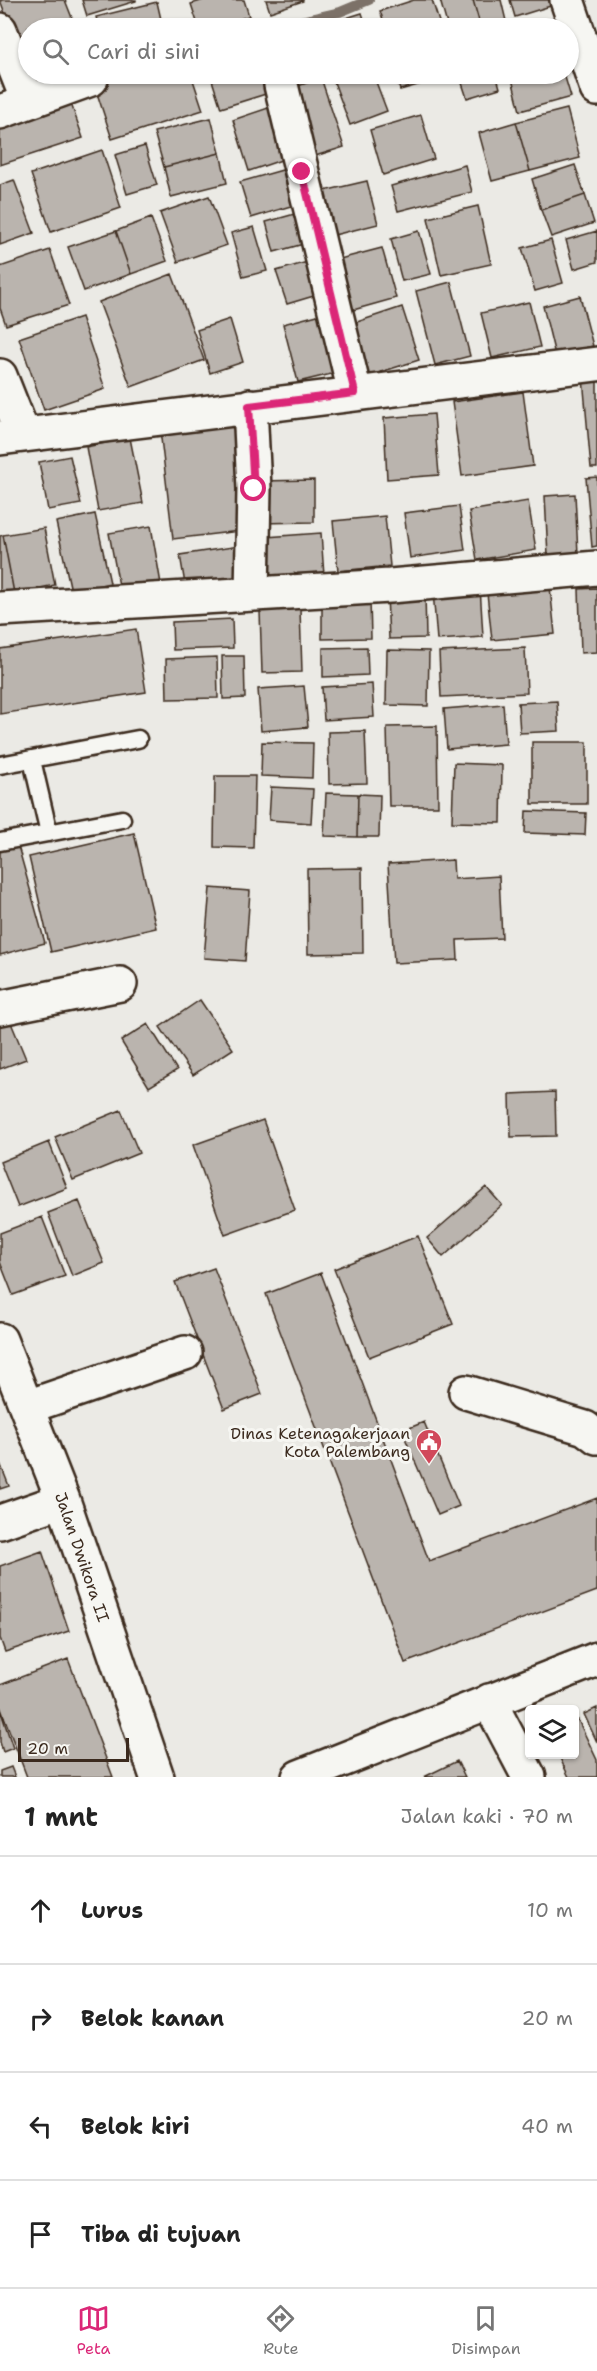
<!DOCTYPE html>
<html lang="id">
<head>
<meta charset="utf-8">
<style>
	body { margin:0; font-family:"Shantell Sans",sans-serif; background:#f6f6f6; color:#222 }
	.controls { position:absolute; right:18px; bottom:18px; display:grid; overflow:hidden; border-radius:6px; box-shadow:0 2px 4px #0004 }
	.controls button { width:54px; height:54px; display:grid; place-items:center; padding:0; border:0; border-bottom:2px solid #e0e0e0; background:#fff; color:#222; font:30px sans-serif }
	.scale { position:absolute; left:18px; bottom:15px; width:111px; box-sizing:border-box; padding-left:6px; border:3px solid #3b2a1e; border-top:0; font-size:16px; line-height:21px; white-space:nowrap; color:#3b2a1e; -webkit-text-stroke:4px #f6f6f2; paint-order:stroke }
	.stop { position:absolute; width:18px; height:18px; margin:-14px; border:4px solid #db2777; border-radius:50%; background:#fff }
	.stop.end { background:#db2777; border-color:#fff; box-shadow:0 2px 6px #0008 }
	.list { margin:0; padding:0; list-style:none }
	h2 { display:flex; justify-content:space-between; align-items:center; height:78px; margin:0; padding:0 24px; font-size:26px }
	h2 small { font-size:20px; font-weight:400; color:#767676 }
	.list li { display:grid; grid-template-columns:39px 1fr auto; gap:18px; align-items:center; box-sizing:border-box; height:108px; padding:0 24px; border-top:2px solid #e0e0e0 }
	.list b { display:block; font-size:22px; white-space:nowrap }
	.list em { font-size:20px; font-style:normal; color:#767676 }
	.icon { flex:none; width:33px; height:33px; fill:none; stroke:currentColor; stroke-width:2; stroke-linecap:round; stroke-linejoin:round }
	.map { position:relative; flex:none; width:597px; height:1777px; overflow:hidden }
	.search { position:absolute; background:#fff; box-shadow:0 2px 4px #0004; left:18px; right:18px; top:18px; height:66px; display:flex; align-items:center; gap:15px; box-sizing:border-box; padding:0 21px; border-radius:33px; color:#767676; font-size:22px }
	.sheet { height:510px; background:#fff }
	nav { display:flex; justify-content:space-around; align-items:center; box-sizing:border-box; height:84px; border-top:2px solid #e0e0e0; background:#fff; font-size:16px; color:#767676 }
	nav a { display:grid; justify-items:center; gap:3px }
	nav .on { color:#db2777 }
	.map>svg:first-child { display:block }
</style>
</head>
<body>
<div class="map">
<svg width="597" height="1777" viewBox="0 0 597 1777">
	<rect width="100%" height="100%" fill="#ebeae5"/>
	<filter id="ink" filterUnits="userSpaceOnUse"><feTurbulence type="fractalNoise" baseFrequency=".0167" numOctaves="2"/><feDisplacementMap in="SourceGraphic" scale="12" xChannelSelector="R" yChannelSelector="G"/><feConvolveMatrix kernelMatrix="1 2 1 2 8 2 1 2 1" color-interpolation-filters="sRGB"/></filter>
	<g filter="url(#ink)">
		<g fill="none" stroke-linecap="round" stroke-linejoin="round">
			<path stroke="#7c7167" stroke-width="10" d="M270 28 340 12 369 0"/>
		</g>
		<path fill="#bab4ae" stroke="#3b2a1e" stroke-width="1.5" d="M0 0H65L76 28H28V74H37L29 77Z
			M82 0H136V1L87 16Z
			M204 0H244L249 16 212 28H199L191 4Z
			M266 0H303V1L270 12Z
			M414 0H432L441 28H386L380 11Z
			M440 0H473L481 28H448Z
			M473 0H501L506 21 481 28Z
			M510 0H556L557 4 515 17Z
			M157 2 163 28H99L96 17Z
			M362 13 367 28H314Z
			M541 21 543 28H516Z
			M128 74H191L203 110 112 139 94 84Z
			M210 74H263L269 93 221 108Z
			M360 74H373L387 111 350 125 334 82Z
			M395 74H444L446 77 400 90Z
			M459 74H496L500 88 467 98Z
			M519 74H564L571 97 520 111 511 75Z
			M321 78 344 147 312 157 289 89Z
			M68 95 83 138 0 165V117Z
			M280 104 296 155 249 171 233 120Z
			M567 109 580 158 530 171 516 122Z
			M421 115 434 159 383 175 370 130Z
			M211 118 220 153 164 167 154 132Z
			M516 122 530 171 492 181 479 133Z
			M145 146 157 185 127 194 115 155Z
			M102 150 121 208 51 232 31 174Z
			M220 153 227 183 171 197 164 167Z
			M465 165 472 192 398 211 391 186Z
			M575 165 585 195 541 210 532 179Z
			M293 167 304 202 251 218 240 182Z
			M14 180 34 233 0 245V185Z
			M367 181 378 224 322 238 311 194Z
			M585 195 594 223 551 237 541 210Z
			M209 196 227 245 178 262 160 213Z
			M478 206 491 264 441 275 428 218Z
			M302 212 311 242 274 252 266 222Z
			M151 218 167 261 131 274 116 231Z
			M254 227 267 271 243 277 231 233Z
			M116 231 131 274 84 291 68 247Z
			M419 231 431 274 402 281 391 239Z
			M597 231V262L574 269 566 240Z
			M551 240 563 283 535 291 522 248Z
			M382 248 396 298 346 312 332 261Z
			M50 250 69 305 6 325 0 308V267Z
			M318 259 327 292 287 304 276 271Z
			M172 274 204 360 131 387 99 302Z
			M451 282 470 356 435 365 416 291Z
			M580 296 593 346 555 355 543 306Z
			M529 302 540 347 492 358 481 313Z
			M402 307 419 360 368 376 351 324Z
			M329 312 344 371 298 382 283 324Z
			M81 317 105 389 44 410 19 338Z
			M230 319 243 362 210 373 197 330Z
			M597 377V468H591L583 378Z
			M523 392 533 466 462 476 452 402Z
			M434 414 439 475 387 479 384 418Z
			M235 421 248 530 173 539 160 430Z
			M130 438 143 503 98 511 86 447Z
			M70 456 81 504 48 510 39 462Z
			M597 477V546L592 547 586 478Z
			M314 480V522L259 523V481Z
			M575 494 578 554 548 556 545 496Z
			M528 501 536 550 477 560 469 511Z
			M459 506 465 550 410 558 404 513Z
			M95 514 110 583 71 591 56 522Z
			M385 516 390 566 338 571 333 521Z
			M151 526 161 584 120 591 109 533Z
			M44 528 55 585 14 593 3 535Z
			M321 533 324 576 270 580 266 537Z
			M3 535 14 593 0 596V536Z
			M239 546 245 581 186 590 180 555Z
			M480 587 483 637 437 640 433 591Z
			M550 587 555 634 492 640 487 593Z
			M597 588V652L581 653 579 589Z
			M425 594 426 638 389 639 387 595Z
			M370 600 371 638 322 639V601Z
			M300 609 302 672 262 673 260 611Z
			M232 619 233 648 173 650 172 622Z
			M136 629 146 692 0 714V649Z
			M367 647 368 675 323 677V648Z
			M525 648 527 693 441 697 439 652Z
			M387 650 429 651 428 706 386 705Z
			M222 656H244L245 698 223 699Z
			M217 657 218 698 167 699 166 659Z
			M372 684 374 717 324 720 322 687Z
			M304 686 308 727 261 731 258 689Z
			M557 701 559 731 520 733 518 703Z
			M503 704 506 744 447 749 444 709Z
			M437 726 438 806H389L387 727Z
			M365 731 367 783 329 784 328 732Z
			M262 742 313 743 312 778 261 776Z
			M532 742H587V804H532Z
			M454 763 502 765 501 823 452 822Z
			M215 776H255L253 848 214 847Z
			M271 787 313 789 311 823 269 820Z
			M326 793 358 794 357 837 324 836Z
			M358 794 380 795 379 837H357Z
			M526 811 586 813 585 835 525 833Z
			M134 833 156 928 51 952 29 857Z
			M18 846 45 943 0 955V851Z
			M453 860 454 879 499 876 502 938 457 940 458 960 394 963 388 864Z
			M362 868 363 953 308 954 307 869Z
			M210 888 250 891 245 961 204 958Z
			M200 1000 233 1049 193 1075 160 1027Z
			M7 1013 26 1059 0 1069V1016Z
			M148 1024 177 1070 149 1087 121 1041Z
			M555 1092 556 1136 511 1137 510 1094Z
			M121 1110 139 1153 73 1180 55 1137Z
			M263 1120 295 1210 225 1235 193 1145Z
			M49 1142 67 1188 18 1207 0 1162Z
			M486 1187 502 1205 443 1257 427 1238Z
			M79 1201 104 1263 72 1276 48 1213Z
			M42 1217 65 1276 13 1295 0 1262V1233Z
			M418 1236 453 1324 369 1357 334 1269Z
			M214 1268 262 1394 224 1409 175 1282Z
			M321 1273 429 1561 597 1498V1591L405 1663 266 1294Z
			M424 1422 459 1506 438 1515 402 1431Z
			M0 1463 9 1486 0 1489Z
			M42 1551 69 1631 5 1652 0 1638V1566Z
			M68 1659 113 1777H27L0 1706V1685Z
			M597 1708V1742L584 1714Z
			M0 1709 13 1748 3 1752 0 1742Z
			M578 1720 597 1760V1777H569L558 1754H574V1721Z
			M457 1761 465 1777H424Z
			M11 1767 15 1777H0V1771Z"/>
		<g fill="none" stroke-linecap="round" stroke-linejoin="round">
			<g stroke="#3b2a1e" stroke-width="21">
				<path id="lane" d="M32 760 49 833
					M0 765 138 739
					M0 842 122 819"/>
			</g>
			<g stroke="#3b2a1e" stroke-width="38">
				<path id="street" d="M567 0 597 89
					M0 30 28 101
					M281 85 355 393
					M0 112 91 79
					M0 376 23 434
					M250 406 254 489 252 594
					M0 438 597 364
					M0 609 390 586 597 568
					M0 1008 120 984
					M0 1340 63 1500 157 1777
					M466 1392 585 1428 597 1437
					M27 1407 185 1353
					M0 1522 63 1500
					M489 1701 529 1777"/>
			</g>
			<g stroke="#3b2a1e" stroke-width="38">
				<path id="secondary" d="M299 1777 597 1659"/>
			</g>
			<use href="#lane" stroke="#f6f6f2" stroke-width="16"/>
			<use href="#street" stroke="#f6f6f2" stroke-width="33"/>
			<use href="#secondary" stroke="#f6f6f2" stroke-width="33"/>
		</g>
	</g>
	<g fill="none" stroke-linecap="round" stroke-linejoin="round" filter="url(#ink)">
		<path stroke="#db2777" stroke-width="8" d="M254 489 249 406 355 393 302 172"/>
	</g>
	<defs>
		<g id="civic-pin" transform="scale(1.35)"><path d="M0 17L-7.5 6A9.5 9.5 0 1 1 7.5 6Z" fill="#d1495b" stroke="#f6f6f2"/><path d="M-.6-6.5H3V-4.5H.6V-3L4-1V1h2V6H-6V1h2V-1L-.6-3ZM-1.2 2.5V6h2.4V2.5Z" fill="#fff"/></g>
	</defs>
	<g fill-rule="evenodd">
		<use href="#civic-pin" x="429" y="1442"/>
	</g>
	<g text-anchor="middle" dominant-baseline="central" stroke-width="6" stroke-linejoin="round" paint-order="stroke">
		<g font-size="16" fill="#3b2a1e" stroke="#f6f6f2" text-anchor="end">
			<text x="410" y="1433">Dinas Ketenagakerjaan<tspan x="410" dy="18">Kota Palembang</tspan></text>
		</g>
		<g font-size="16" fill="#3b2a1e" stroke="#f6f6f2">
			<text transform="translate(82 1557) rotate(71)">Jalan Dwikora II</text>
		</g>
	</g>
</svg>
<div class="controls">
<button><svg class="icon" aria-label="layers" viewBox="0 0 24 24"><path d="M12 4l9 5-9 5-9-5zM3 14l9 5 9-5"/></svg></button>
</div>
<div class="scale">20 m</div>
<div class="stop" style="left:254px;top:489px"></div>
<div class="stop end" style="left:302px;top:172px"></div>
<div class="search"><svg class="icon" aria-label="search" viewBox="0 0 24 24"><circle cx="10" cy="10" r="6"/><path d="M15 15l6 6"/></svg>Cari di sini</div>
</div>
<section class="sheet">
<h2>1 mnt<small>Jalan kaki · 70 m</small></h2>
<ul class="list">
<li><svg class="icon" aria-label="ahead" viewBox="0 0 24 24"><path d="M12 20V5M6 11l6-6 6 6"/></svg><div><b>Lurus</b></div><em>10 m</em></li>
<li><svg class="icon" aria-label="right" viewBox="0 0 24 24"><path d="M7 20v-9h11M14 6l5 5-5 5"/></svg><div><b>Belok kanan</b></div><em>20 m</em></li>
<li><svg class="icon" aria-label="left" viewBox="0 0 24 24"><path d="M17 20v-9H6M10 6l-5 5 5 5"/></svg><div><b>Belok kiri</b></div><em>40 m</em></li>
<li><svg class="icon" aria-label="arrive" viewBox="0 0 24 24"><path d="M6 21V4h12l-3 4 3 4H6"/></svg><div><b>Tiba di tujuan</b></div></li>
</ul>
</section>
<nav>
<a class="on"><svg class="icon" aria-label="map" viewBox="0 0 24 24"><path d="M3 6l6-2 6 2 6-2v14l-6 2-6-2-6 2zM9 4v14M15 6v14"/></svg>Peta</a>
<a><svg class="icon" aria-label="directions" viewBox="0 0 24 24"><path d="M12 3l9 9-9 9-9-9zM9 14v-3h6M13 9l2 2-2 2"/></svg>Rute</a>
<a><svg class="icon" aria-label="saved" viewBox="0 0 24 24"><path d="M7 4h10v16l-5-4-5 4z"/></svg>Disimpan</a>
</nav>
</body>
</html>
